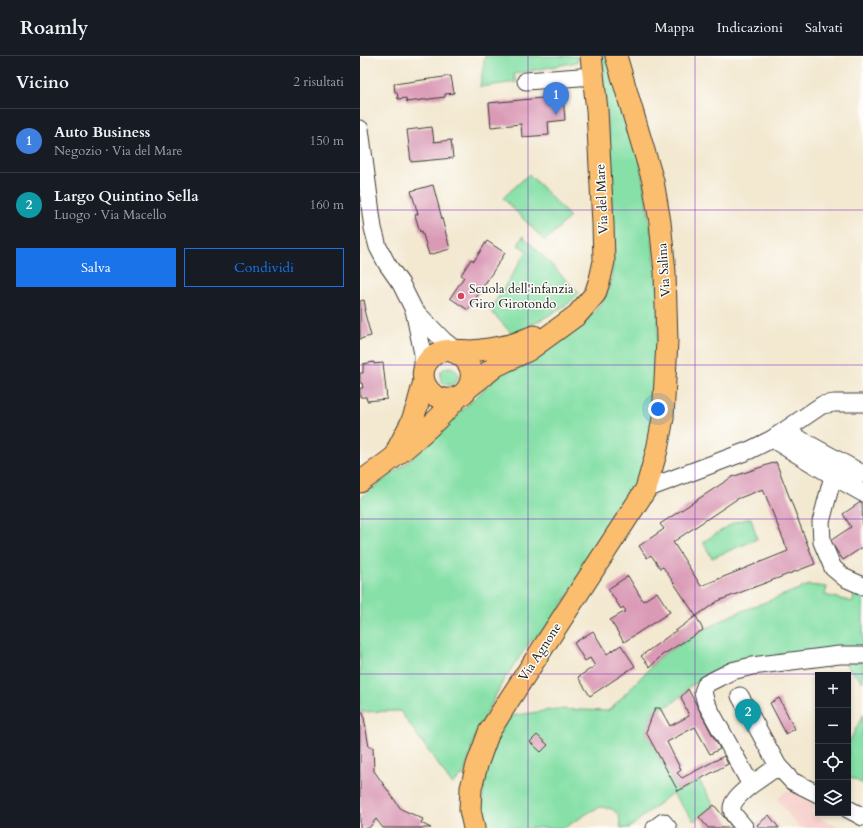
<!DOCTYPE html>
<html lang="it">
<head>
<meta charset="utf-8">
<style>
	body { margin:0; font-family:Cardo,serif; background:#242831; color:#f1f3f6 }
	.controls { position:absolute; right:12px; bottom:12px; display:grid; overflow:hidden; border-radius:0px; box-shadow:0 2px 6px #0003 }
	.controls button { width:36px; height:36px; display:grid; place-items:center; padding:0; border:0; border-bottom:1px solid #363941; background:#171b24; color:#f1f3f6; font:20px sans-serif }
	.you { position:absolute; left:298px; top:353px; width:14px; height:14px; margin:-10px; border:3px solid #fff; border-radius:50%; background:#1a73e8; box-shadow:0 0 0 6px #1a73e833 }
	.badge { display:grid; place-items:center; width:26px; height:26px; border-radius:50%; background:#1a73e8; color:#fff; font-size:13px; font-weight:700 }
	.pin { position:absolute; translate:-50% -33px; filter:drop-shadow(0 1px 2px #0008) }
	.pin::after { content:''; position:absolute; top:21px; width:14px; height:12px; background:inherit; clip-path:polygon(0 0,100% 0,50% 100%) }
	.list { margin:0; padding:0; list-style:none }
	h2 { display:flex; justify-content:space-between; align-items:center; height:52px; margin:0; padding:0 16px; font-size:17px }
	h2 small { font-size:13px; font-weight:400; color:#9ea1a6 }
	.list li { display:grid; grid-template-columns:26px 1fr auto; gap:12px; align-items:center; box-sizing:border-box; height:64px; padding:0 16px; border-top:1px solid #363941 }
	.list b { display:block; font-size:15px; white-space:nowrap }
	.list p { margin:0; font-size:13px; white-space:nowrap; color:#9ea1a6 }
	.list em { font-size:13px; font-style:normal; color:#9ea1a6 }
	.actions { display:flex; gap:8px; padding:12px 16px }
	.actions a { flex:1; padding:9px 0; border:1px solid #1a73e8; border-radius:0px; text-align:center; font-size:14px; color:#1a73e8 }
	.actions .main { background:#1a73e8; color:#fff }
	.icon { flex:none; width:22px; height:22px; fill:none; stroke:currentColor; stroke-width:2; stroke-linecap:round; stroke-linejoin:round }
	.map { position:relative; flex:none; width:503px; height:772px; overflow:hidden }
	header { display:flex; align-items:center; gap:24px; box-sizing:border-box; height:56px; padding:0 20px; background:#171b24; border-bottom:1px solid #363941 }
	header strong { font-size:19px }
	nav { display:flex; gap:22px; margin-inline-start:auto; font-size:14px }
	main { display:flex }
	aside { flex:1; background:#171b24 }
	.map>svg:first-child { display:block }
</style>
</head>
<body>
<header>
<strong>Roamly</strong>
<nav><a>Mappa</a><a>Indicazioni</a><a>Salvati</a></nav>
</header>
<main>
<aside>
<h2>Vicino<small>2 risultati</small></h2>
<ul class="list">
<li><span class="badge" style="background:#3f7fe0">1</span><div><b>Auto Business</b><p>Negozio · Via del Mare</p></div><em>150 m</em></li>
<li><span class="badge" style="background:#0f9aa8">2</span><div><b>Largo Quintino Sella</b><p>Luogo · Via Macello</p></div><em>160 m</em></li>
</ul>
<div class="actions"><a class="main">Salva</a><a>Condividi</a></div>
</aside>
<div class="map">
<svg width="503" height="772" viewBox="0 0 503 772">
	<rect width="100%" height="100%" fill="#fdfcf7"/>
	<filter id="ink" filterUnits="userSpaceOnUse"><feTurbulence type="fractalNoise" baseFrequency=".025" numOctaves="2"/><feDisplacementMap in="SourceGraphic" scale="8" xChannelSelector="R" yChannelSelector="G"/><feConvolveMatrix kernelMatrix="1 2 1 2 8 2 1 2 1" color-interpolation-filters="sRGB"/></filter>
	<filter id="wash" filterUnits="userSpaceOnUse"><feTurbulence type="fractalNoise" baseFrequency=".012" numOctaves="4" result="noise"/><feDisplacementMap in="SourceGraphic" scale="16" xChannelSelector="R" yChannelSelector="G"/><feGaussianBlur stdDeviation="0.9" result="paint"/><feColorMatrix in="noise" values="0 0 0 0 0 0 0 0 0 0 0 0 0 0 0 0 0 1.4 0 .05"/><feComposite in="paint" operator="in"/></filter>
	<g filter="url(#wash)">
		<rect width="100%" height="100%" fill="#f3e8d0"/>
		<path fill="#f7d0cc" d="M427 734 455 749 450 757 480 772H439L424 752 418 743Z"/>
		<path fill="#86e0a7" stroke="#517e62" d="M125 0H217V6L154 18 156 26 120 31Z
			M242 0H247L279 101 292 179 299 247 294 370 283 420 192 565 170 586 143 625 116 678 104 718 92 728 40 655 0 656V442L44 409 65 390 82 373 147 312 167 304 183 297 220 271 235 255 245 241 251 224 254 197 251 113Z
			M169 118 210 161 185 185 143 142Z
			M163 180 219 237 209 247 191 258 168 271 152 278 130 254 167 195 158 189Z
			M80 320a9 9 0 1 1 18 0a9 9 0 1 1-18 0Z
			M391 462 397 483 352 502 343 486 375 466Z
			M449 529 467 531 465 539 493 546 494 539 503 542V594L369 607 327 632 328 633C319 643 309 652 295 653L286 676 318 735 339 724 354 749 334 765 312 737 269 772H261L259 759 252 753 241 751 231 755 204 772H142L140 770 139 772H125L123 768 121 753 126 715 137 679 151 660 197 653 247 655 252 652 302 599 343 574 372 559Z
			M503 605V626L489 613 485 607Z
			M503 659V728L488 720V688Z"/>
		<g id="blocks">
			<path fill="#da9ab6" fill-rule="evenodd" d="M91 20 94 37 85 38V41L47 46 46 42 38 43 37 36H35L34 28Z
				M203 40 205 64 188 66 189 79 162 81 161 68 131 71 129 47Z
				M72 71 74 86 91 84 93 102 51 106 47 74Z
				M73 129 90 193 69 199 62 175 60 176 55 159 58 158 51 135Z
				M127 185 145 197 108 254 90 242 104 221 101 219 111 203 114 205Z
				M4 244 6 254H4L11 280 0 283V245Z
				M14 306V308L23 307 27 343 7 345 6 341H0V332H3L2 327H0V317H3V308Z
				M416 406 455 508 358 545 336 560 343 574 302 599 290 611 281 600 336 560 303 511 300 512 291 499 287 502 279 490 304 473 300 468 372 421ZM403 433 428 495 341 530 313 486 377 443Z
				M502 445 503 491 483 504 470 485 491 471 483 458Z
				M268 520 283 545 297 536 310 556 264 586 250 564 266 555 263 551 261 553 248 533Z
				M233 575 247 598 261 589 275 610 230 640 218 621 235 610 230 602 225 605 214 587Z
				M328 633 360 693 350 698 335 671 307 686 321 714 317 717 322 722 364 700 368 708 318 735 286 676 295 652H300L310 670 329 660 321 641Z
				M419 642 435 673 426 678 410 647Z
				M0 656H3L9 691H13L14 715 41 753 63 763 61 767 71 772H23L16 763 9 772H0Z
				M177 679 188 689 181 696 170 686Z
				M354 749 373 772H348L339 761Z
				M409 759 419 772H399L397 769Z"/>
		</g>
	</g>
	<g filter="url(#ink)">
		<use href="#blocks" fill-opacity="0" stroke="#3c3b37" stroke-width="1"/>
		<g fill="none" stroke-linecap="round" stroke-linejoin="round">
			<g stroke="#3c3b37" stroke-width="19">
				<path id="minor" d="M166 25 233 20
					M0 73 13 172 18 191 27 208 41 228 54 254 63 298V316
					M54 254 84 285 99 297
					M425 375 503 418
					M412 383 473 420 461 466 462 486 473 512 485 522 503 530
					M473 420 503 437
					M286 433 390 394 412 383 462 349 474 347H503
					M380 640 418 710 391 729 346 647 343 636 346 628 372 615 392 610 479 599H503
					M418 710 432 725 458 738
					M488 753 503 761
					M295 772 303 766 308 772
					M385 772C382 768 375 761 373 757 368 746 384 735 391 729"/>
			</g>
			<g stroke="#3c3b37" stroke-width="23">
				<path id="major" d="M91 295C127 307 110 351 80 342 73 340 68 334 65 328 62 320 63 311 68 305 72 300 77 296 83 295 92 293 102 295 111 295 122 294 140 291 150 289 158 287 166 283 174 280
					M108 332 136 310 169 294 217 259 235 238 240 223 244 205 243 168 237 54 231 0
					M38 392 51 367 57 351 64 325
					M0 426C20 412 40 398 57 382 72 369 86 355 99 340
					M114 772 110 754 111 732 117 709 129 676 149 644 286 433 297 394 303 362 307 285 305 216 300 166 293 125 256 0"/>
			</g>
			<use href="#minor" stroke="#fff" stroke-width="17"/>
			<use href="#major" stroke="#fabe6e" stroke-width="21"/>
		</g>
	</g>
	<path fill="none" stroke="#7b2cbf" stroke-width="1" stroke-opacity="0.55" d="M168 0V772M335 0V772M0 154H503M0 309H503M0 463H503M0 618H503"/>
	<circle fill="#d1495b" stroke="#fdfcf7" stroke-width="1.5" cx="101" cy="240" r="4"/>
	<g text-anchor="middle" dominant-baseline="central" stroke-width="3" stroke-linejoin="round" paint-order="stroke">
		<g font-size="13" fill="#1c1c1c" stroke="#fdfcf7">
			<text transform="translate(242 143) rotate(-93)">Via del Mare</text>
			<text transform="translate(304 214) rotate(-94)">Via Salina</text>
			<text transform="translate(180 596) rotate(-57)">Via Agnone</text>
		</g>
		<g font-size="13" fill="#1c1c1c" stroke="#fdfcf7" text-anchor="start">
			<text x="109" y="233">Scuola dell'infanzia<tspan x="109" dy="15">Giro Girotondo</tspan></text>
		</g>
	</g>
</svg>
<div class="controls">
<button>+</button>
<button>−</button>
<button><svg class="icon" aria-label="locate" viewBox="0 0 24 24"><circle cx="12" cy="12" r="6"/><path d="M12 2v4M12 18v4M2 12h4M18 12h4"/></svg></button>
<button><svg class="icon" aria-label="layers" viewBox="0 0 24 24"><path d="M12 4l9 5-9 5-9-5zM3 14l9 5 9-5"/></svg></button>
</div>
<div class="you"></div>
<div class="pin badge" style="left:196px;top:59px;background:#3f7fe0">1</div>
<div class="pin badge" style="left:388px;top:676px;background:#0f9aa8">2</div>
</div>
</main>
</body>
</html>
